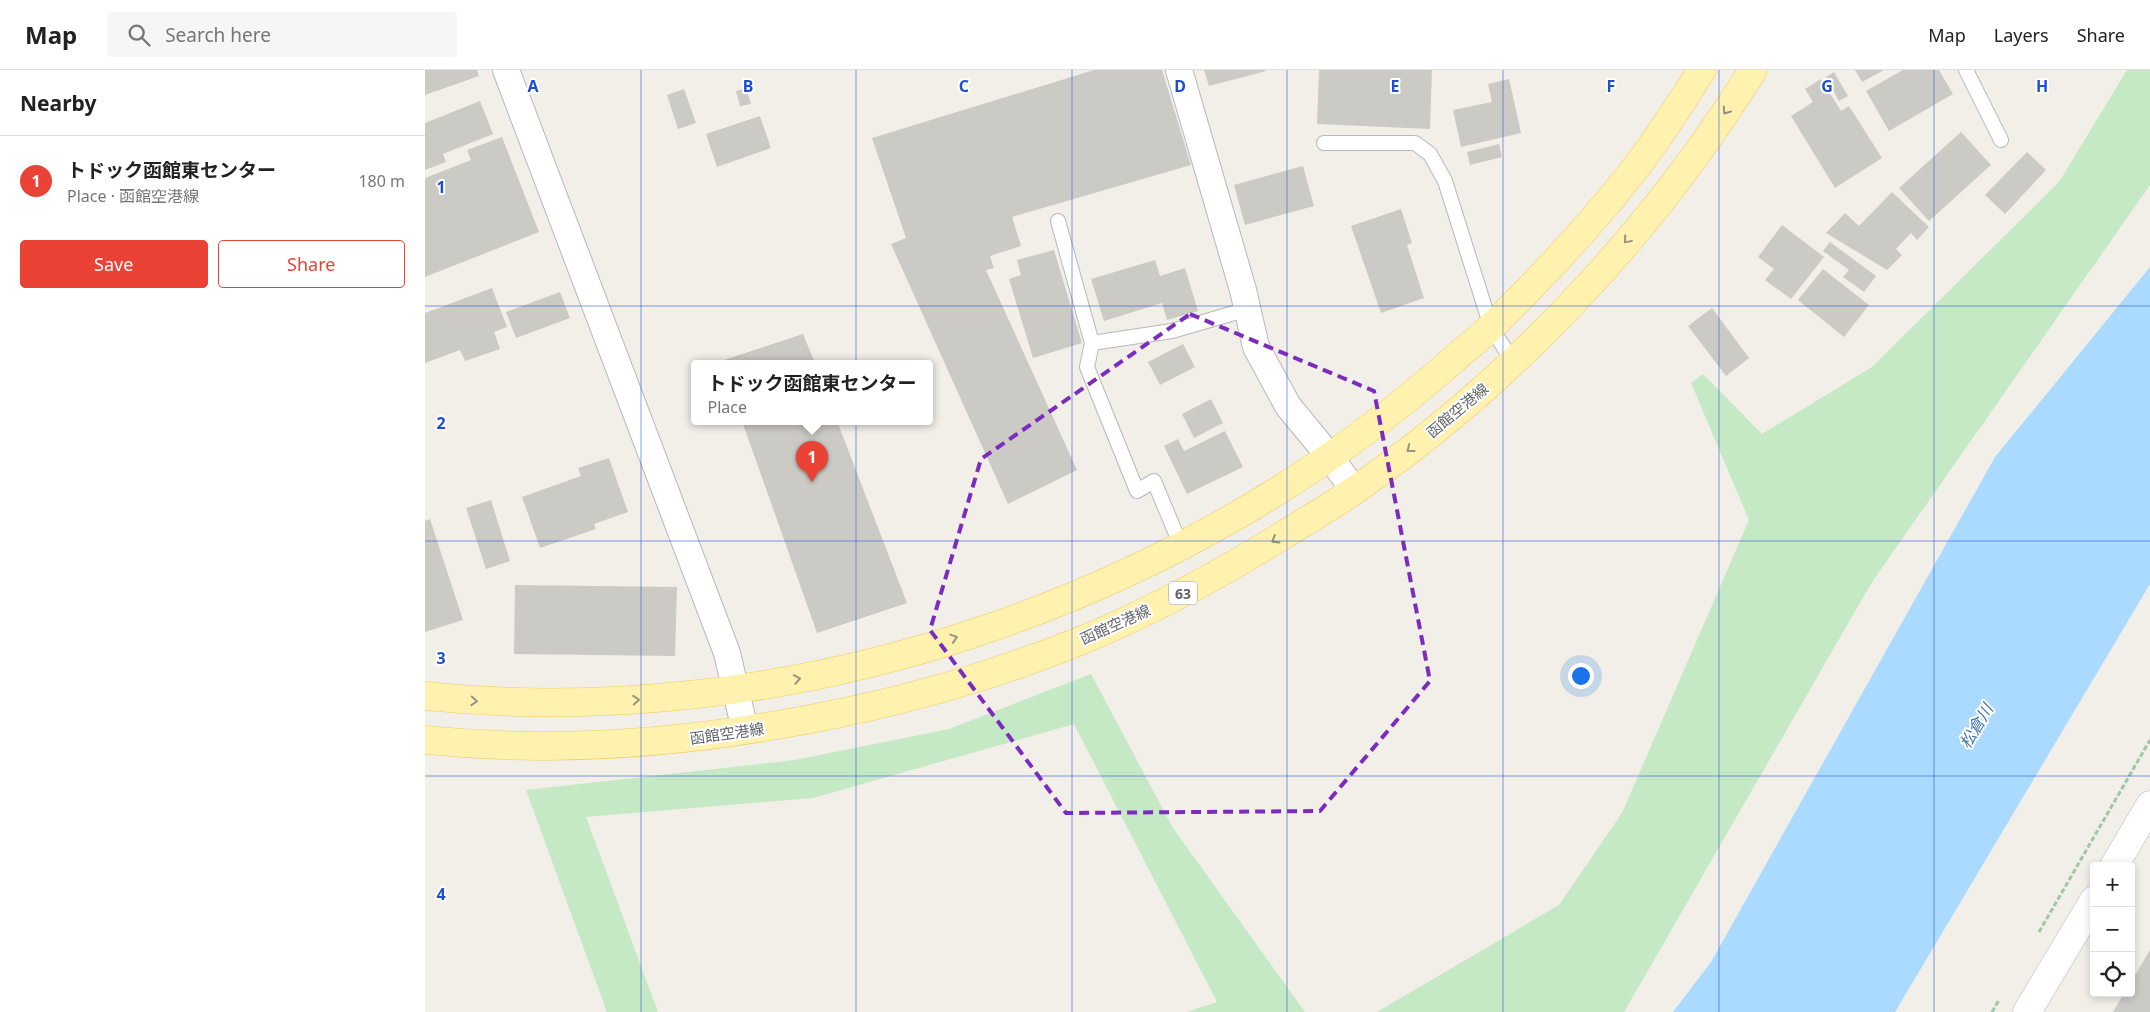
<!DOCTYPE html>
<html lang="en">
<head>
<meta charset="utf-8">
<style>
	body { margin:0; font-family:"Noto Sans","Noto Sans JP",sans-serif; background:#f6f6f6; color:#222 }
	.controls { position:absolute; right:15px; bottom:15px; display:grid; overflow:hidden; border-radius:5px; box-shadow:0 2px 8px #0003 }
	.controls button { width:45px; height:45px; display:grid; place-items:center; padding:0; border:0; border-bottom:1px solid #e0e0e0; background:#fff; color:#222; font:25px sans-serif }
	.you { position:absolute; left:1155px; top:605px; width:18px; height:18px; margin:-12px; border:4px solid #fff; border-radius:50%; background:#1a73e8; box-shadow:0 0 0 8px #1a73e833 }
	.badge { display:grid; place-items:center; width:32px; height:32px; border-radius:50%; background:#ea4335; color:#fff; font-size:16px; font-weight:700 }
	.pin { position:absolute; translate:-50% -41px; filter:drop-shadow(0 1px 2px #0008) }
	.pin::after { content:''; position:absolute; top:26px; width:18px; height:15px; background:inherit; clip-path:polygon(0 0,100% 0,50% 100%) }
	.popup { position:absolute; left:266px; top:290px; width:242px; height:65px; box-sizing:border-box; display:grid; place-content:center; border-radius:5px; background:#fff; filter:drop-shadow(0 1px 4px #0005); font-size:16px; white-space:nowrap; color:#767676 }
	.popup b { font-size:19px; color:#222 }
	.popup::after { content:''; position:absolute; left:50%; top:100%; margin-left:-10px; border:10px solid transparent; border-top-color:#fff }
	.list { margin:0; padding:0; list-style:none }
	h2 { display:flex; justify-content:space-between; align-items:center; height:65px; margin:0; padding:0 20px; font-size:21px }
	h2 small { font-size:16px; font-weight:400; color:#767676 }
	.list li { display:grid; grid-template-columns:32px 1fr auto; gap:15px; align-items:center; box-sizing:border-box; height:90px; padding:0 20px; border-top:1px solid #e0e0e0 }
	.list b { display:block; font-size:19px; white-space:nowrap }
	.list p { margin:0; font-size:16px; white-space:nowrap; color:#767676 }
	.list em { font-size:16px; font-style:normal; color:#767676 }
	.actions { display:flex; gap:10px; padding:15px 20px }
	.actions a { flex:1; padding:11px 0; border:1px solid #ea4335; border-radius:5px; text-align:center; font-size:18px; color:#ea4335 }
	.actions .main { background:#ea4335; color:#fff }
	.icon { flex:none; width:28px; height:28px; fill:none; stroke:currentColor; stroke-width:2; stroke-linecap:round; stroke-linejoin:round }
	.map { position:relative; flex:none; width:1725px; height:942px; overflow:hidden }
	header { display:flex; align-items:center; gap:30px; box-sizing:border-box; height:70px; padding:0 25px; background:#fff; border-bottom:1px solid #e0e0e0 }
	header strong { font-size:24px }
	nav { display:flex; gap:28px; margin-inline-start:auto; font-size:18px }
	.search { width:350px; height:45px; background:#f6f6f6; display:flex; align-items:center; gap:12px; box-sizing:border-box; padding:0 18px; border-radius:5px; color:#767676; font-size:19px }
	main { display:flex }
	aside { flex:1; background:#fff }
	.map>svg:first-child { display:block }
</style>
</head>
<body>
<header>
<strong>Map</strong>
<div class="search"><svg class="icon" aria-label="search" viewBox="0 0 24 24"><circle cx="10" cy="10" r="6"/><path d="M15 15l6 6"/></svg>Search here</div>
<nav><a>Map</a><a>Layers</a><a>Share</a></nav>
</header>
<main>
<aside>
<h2>Nearby<small></small></h2>
<ul class="list">
<li><span class="badge">1</span><div><b>トドック函館東センター</b><p>Place · 函館空港線</p></div><em>180 m</em></li>
</ul>
<div class="actions"><a class="main">Save</a><a>Share</a></div>
</aside>
<div class="map">
<svg width="1725" height="942" viewBox="0 0 1725 942">
	<rect width="100%" height="100%" fill="#f1efe8"/>
	<path fill="#c5e8c5" d="M1702 0H1725V115L1447 512 1199 942H952L1134 835 1197 743 1324 450 1266 313 1278 304 1337 364 1447 297 1634 112Z
		M666 604 748 758 880 942H762L792 932 649 654 388 728 161 747 233 942H182L101 720 370 690 524 659Z"/>
	<path fill="#aadaff" d="M1725 197V514L1470 942H1248L1286 892 1570 387Z"/>
	<path fill="#cccac5" d="M0 0H52L54 6 0 25Z
		M669 0H737L766 95 587 147 596 176 565 186 569 198 561 200 652 400 583 434 466 174 481 168 447 68Z
		M779 0H840L841 1 784 16Z
		M894 0H1007L1005 59 892 54Z
		M1430 0H1459L1437 12Z
		M1478 0H1514L1528 24 1464 61 1441 21Z
		M1409 2 1423 26 1414 31 1401 7Z
		M1084 9 1096 63 1036 77 1028 40 1067 32 1063 14Z
		M1396 9 1416 41 1424 36 1457 88 1410 118 1366 46 1388 32 1380 19Z
		M321 18 326 34 315 36 311 21Z
		M259 19 271 53 253 59 242 25Z
		M55 31 68 64 18 84 21 92 0 100V53Z
		M335 46 346 78 292 97 281 64Z
		M1536 62 1566 95 1504 151 1474 118Z
		M77 67 114 162 0 207V108L46 90 42 80Z
		M1074 74 1077 87 1045 95 1042 82Z
		M1602 82 1621 100 1580 144 1560 125Z
		M878 96 889 136 820 155 809 115Z
		M1467 122 1504 157 1492 170 1486 163 1471 179 1477 185 1462 200 1401 163 1420 143 1434 156Z
		M976 139 987 173 982 175 999 228 956 243 926 156Z
		M1357 155 1399 187 1366 229 1340 210 1349 199 1333 187Z
		M1405 172 1451 206 1439 222 1418 207 1424 200 1398 181Z
		M629 180 657 273 608 288 584 209 596 205 592 190Z
		M730 190 735 206 760 198 773 241 742 250 737 233 679 251 666 209Z
		M1398 199 1444 235 1419 267 1373 230Z
		M67 218 82 257 69 262 75 279 40 291 35 280 0 293V243Z
		M135 222 145 248 91 268 81 242Z
		M1287 238 1324 288 1301 306 1263 256Z
		M378 264 390 293H297L296 291Z
		M758 274 770 297 735 315 723 292Z
		M786 329 798 353 769 368 757 344Z
		M317 351H412L482 533 392 563Z
		M800 361 818 397 762 424 739 376 753 369 759 381Z
		M184 388 203 442 169 454 171 459 115 478 97 427 156 406 153 398Z
		M66 430 85 491 61 499 41 438Z
		M5 449 38 550 0 562V451Z
		M90 515 252 517 250 586 89 584Z
		M1725 880V942H1688L1699 923H1706V912Z"/>
	<g fill="none" stroke-linecap="round" stroke-linejoin="round">
		<g stroke="#b5b8bc" stroke-width="16">
			<path id="service" d="M1541 0 1576 70
				M899 73H990L1005 84 1020 111 1066 257 1088 292
				M633 151 667 273 747 261 823 239
				M667 273 662 297 712 421 729 411 756 476"/>
		</g>
		<g stroke="#b5b8bc" stroke-width="28">
			<path id="minor" d="M81 0 302 583 320 660
				M754 0 818 220 831 277 863 336 905 387 929 420"/>
		</g>
		<g stroke="#b5b8bc" stroke-width="29">
			<path id="tertiary" d="M1689 796 1725 735
				M1602 942 1669 830"/>
		</g>
		<g stroke="#f2c960" stroke-width="29">
			<path id="primary" d="M0 626C366 664 754 533 1028 290 1041 278 1056 268 1068 255 1116 208 1163 158 1205 105 1231 72 1254 36 1277 0
				M0 670C118 682 236 675 352 655 455 638 558 610 655 571 726 542 792 506 857 466 881 451 907 436 930 420 1089 310 1226 163 1328 0"/>
		</g>
		<path stroke="#9cc7a9" stroke-width="3" stroke-dasharray="5 2.5" stroke-linecap="butt" d="M1614 862 1725 670
			M1567 942 1574 930"/>
		<use href="#service" stroke="#fff" stroke-width="14"/>
		<use href="#minor" stroke="#fff" stroke-width="26"/>
		<use href="#tertiary" stroke="#fff" stroke-width="28"/>
		<use href="#primary" stroke="#fff2af" stroke-width="28"/>
	</g>
	<defs><path id="oneway-chevron" d="M-2-3.5L2.5 0L-2 3.5" fill="none" stroke-width="1.6" stroke-linecap="round" stroke-linejoin="round" transform="scale(1.25)"/></defs>
	<g stroke="#979581">
		<use href="#oneway-chevron" transform="translate(1301 41) rotate(125)"/>
		<use href="#oneway-chevron" transform="translate(1202 170) rotate(130)"/>
		<use href="#oneway-chevron" transform="translate(985 379) rotate(142)"/>
		<use href="#oneway-chevron" transform="translate(850 470) rotate(148)"/>
		<use href="#oneway-chevron" transform="translate(529 568) rotate(-18)"/>
		<use href="#oneway-chevron" transform="translate(372 609) rotate(-11)"/>
		<use href="#oneway-chevron" transform="translate(211 630) rotate(-4)"/>
		<use href="#oneway-chevron" transform="translate(49 631) rotate(3)"/>
	</g>
	<path fill="none" stroke="#7b2cbf" stroke-width="4" stroke-dasharray="10 6" stroke-linejoin="round" d="M765 244 949 321 1005 611 895 741 641 743 505 560 556 389Z"/>
	<path fill="none" stroke="#1d4ed8" stroke-width="1" stroke-opacity="0.55" d="M216 0V942M431 0V942M647 0V942M862 0V942M1078 0V942M1294 0V942M1509 0V942M0 236H1725M0 471H1725M0 706H1725"/>
	<g text-anchor="middle" dominant-baseline="central" stroke-width="4" stroke-linejoin="round" paint-order="stroke">
		<rect fill="#fff" stroke="#8f9295" stroke-width="1" x="744" y="511.5" width="28" height="23" rx="4"/>
		<g font-size="14" font-weight="bold" fill="#5f6368">
			<text x="758" y="523">63</text>
		</g>
		<g font-size="15" fill="#5f6368" stroke="#fff">
			<text transform="translate(1032 340) rotate(-40)">函館空港線</text>
			<text transform="translate(690 554) rotate(-24)">函館空港線</text>
			<text transform="translate(302 663) rotate(-8)">函館空港線</text>
		</g>
		<g font-size="16" font-style="italic" fill="#4174aa" stroke="#fff">
			<text transform="translate(1551 656) rotate(-59)">松倉川</text>
		</g>
	</g>
	<g font-size="16" text-anchor="middle" font-weight="bold" fill="#1d4ed8" stroke="#fff" stroke-width="4" stroke-linejoin="round" paint-order="stroke">
		<text x="108" y="22">A</text>
		<text x="323" y="22">B</text>
		<text x="539" y="22">C</text>
		<text x="755" y="22">D</text>
		<text x="970" y="22">E</text>
		<text x="1186" y="22">F</text>
		<text x="1402" y="22">G</text>
		<text x="1617" y="22">H</text>
		<text x="16" y="123">1</text>
		<text x="16" y="359">2</text>
		<text x="16" y="594">3</text>
		<text x="16" y="830">4</text>
	</g>
</svg>
<div class="controls">
<button>+</button>
<button>−</button>
<button><svg class="icon" aria-label="locate" viewBox="0 0 24 24"><circle cx="12" cy="12" r="6"/><path d="M12 2v4M12 18v4M2 12h4M18 12h4"/></svg></button>
</div>
<div class="you"></div>
<div class="pin badge" style="left:387px;top:412px">1</div>
<div class="popup"><b>トドック函館東センター</b>Place</div>
</div>
</main>
</body>
</html>
